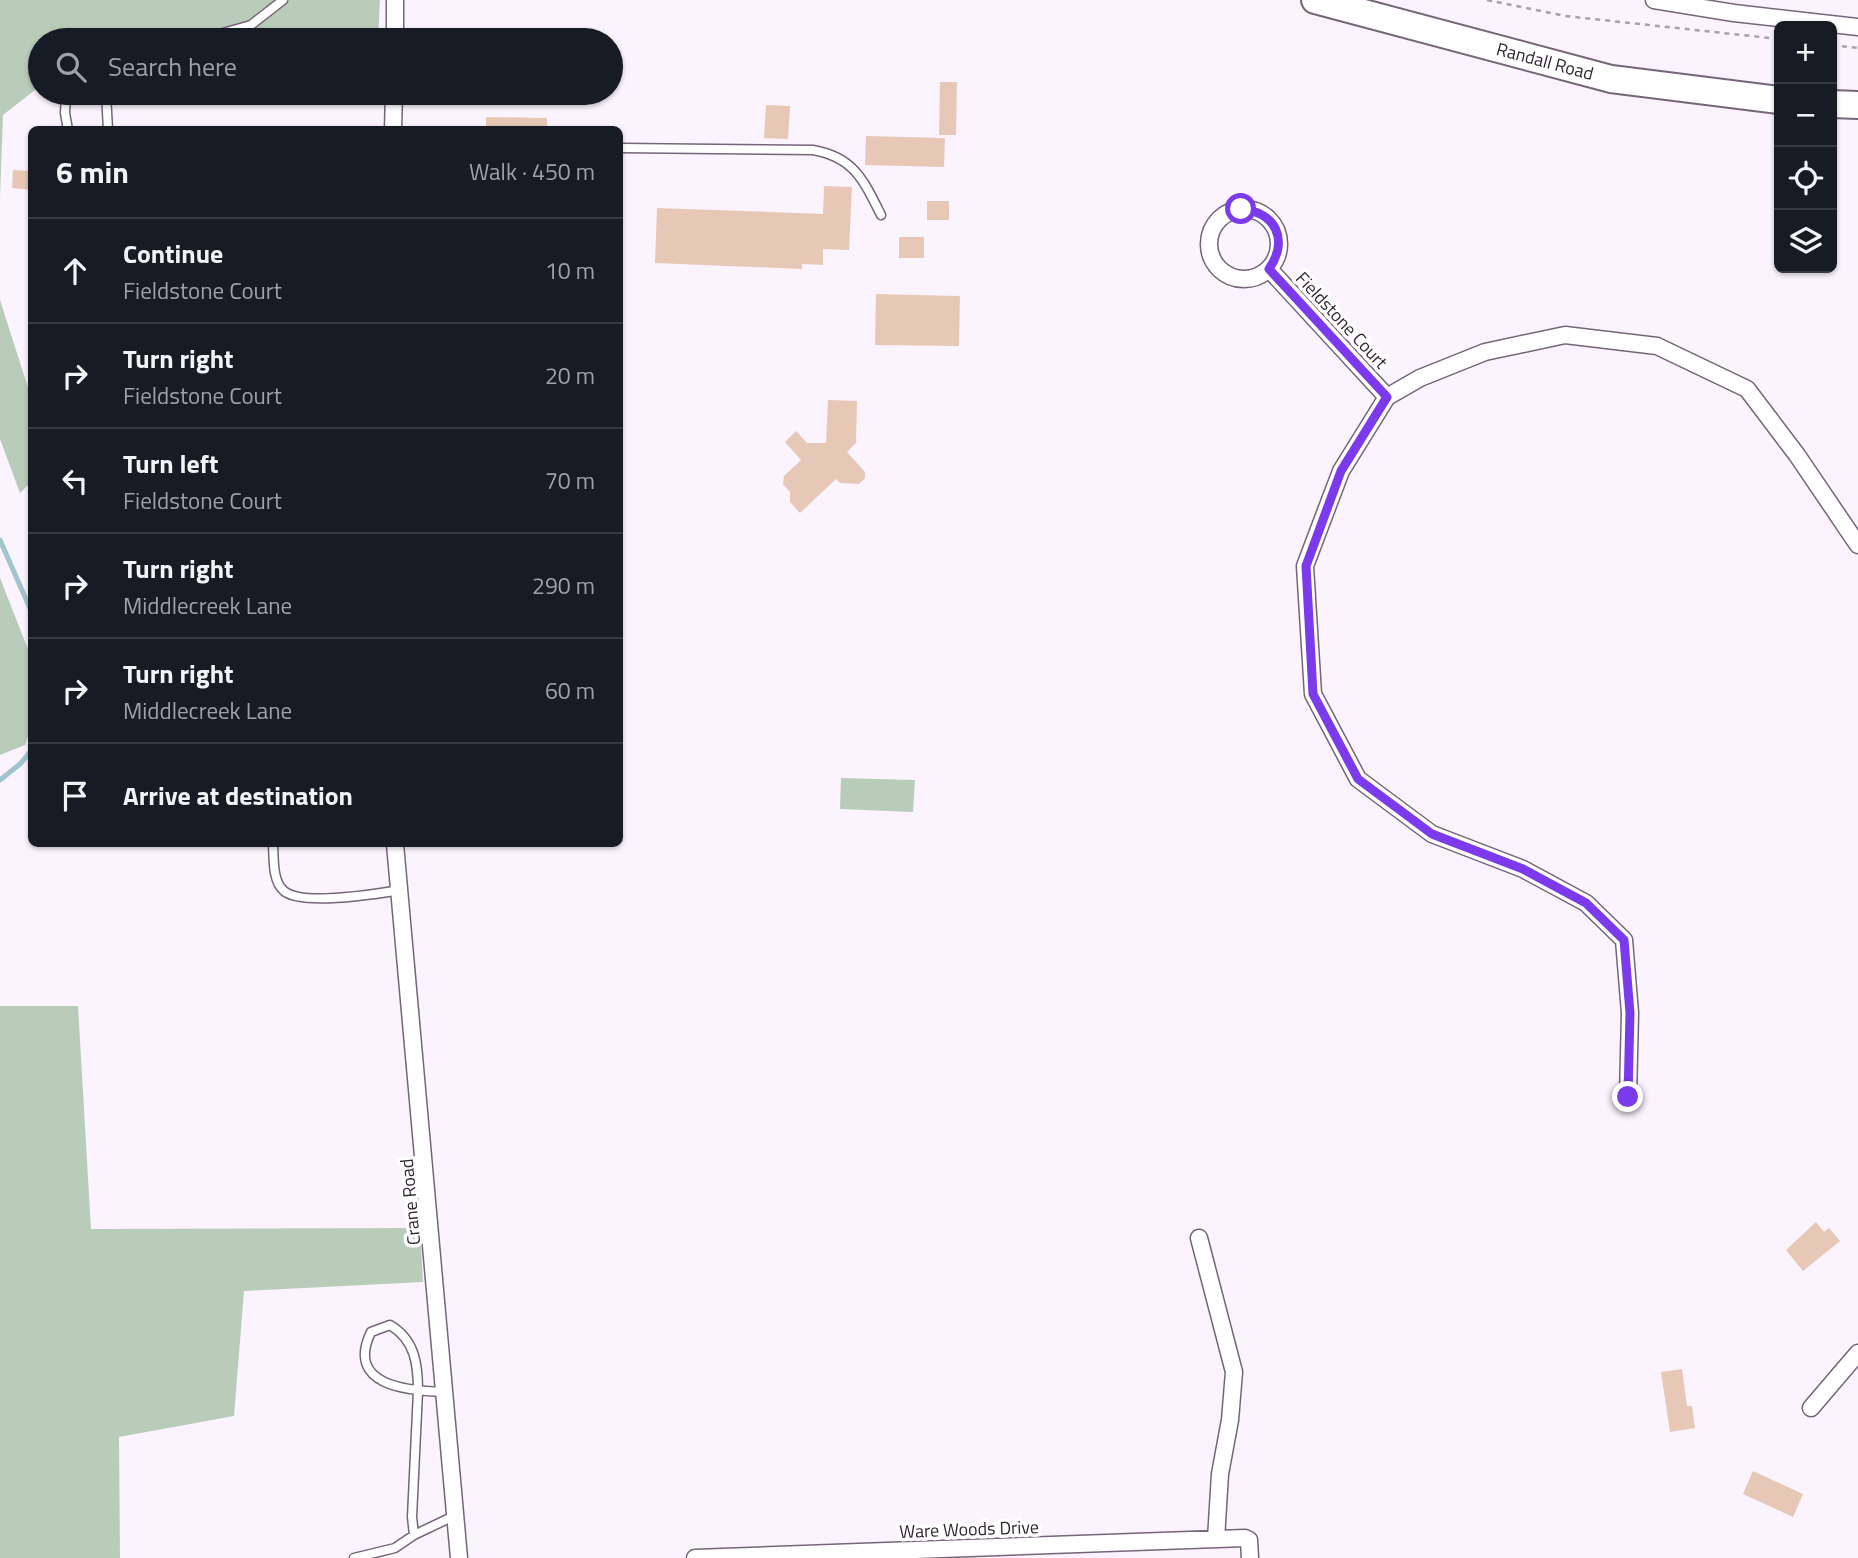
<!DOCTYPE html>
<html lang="en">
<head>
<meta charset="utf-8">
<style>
	body { margin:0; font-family:"Titillium Web",sans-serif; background:#20242c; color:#f1f3f6 }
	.controls { position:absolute; right:21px; top:21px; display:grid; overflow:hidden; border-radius:10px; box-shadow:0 2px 5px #0004 }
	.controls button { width:63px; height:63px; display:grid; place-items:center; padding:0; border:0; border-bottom:2px solid #363941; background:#171b24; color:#f1f3f6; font:35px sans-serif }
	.stop { position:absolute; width:21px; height:21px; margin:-16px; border:5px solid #7c3aed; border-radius:50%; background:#fff }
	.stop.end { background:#7c3aed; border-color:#fff; box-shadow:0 2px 7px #0008 }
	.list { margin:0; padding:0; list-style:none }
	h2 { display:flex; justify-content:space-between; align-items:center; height:91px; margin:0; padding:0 28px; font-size:30px }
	h2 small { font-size:23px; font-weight:400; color:#9ea1a6 }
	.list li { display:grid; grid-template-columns:46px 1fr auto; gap:21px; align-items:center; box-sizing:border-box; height:105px; padding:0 28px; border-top:2px solid #363941 }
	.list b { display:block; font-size:26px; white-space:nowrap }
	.list p { margin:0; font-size:23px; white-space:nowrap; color:#9ea1a6 }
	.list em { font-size:23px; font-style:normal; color:#9ea1a6 }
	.icon { flex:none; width:38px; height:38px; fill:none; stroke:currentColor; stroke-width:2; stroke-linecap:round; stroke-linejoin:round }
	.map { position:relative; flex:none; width:1858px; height:1558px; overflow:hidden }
	.search { position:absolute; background:#171b24; box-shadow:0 2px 5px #0004; left:28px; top:28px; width:595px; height:77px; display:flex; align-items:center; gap:18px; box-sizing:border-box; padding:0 24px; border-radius:38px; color:#9ea1a6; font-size:26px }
	.panel { position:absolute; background:#171b24; box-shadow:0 2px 5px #0004; left:28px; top:126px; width:595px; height:721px; border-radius:10px }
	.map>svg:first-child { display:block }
</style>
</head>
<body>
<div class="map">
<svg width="1858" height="1558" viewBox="0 0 1858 1558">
	<rect width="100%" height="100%" fill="#fbf3fd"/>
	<path fill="#b9ccba" d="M0 0H380L378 40H40V86L3 115 0 197Z
		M0 300 31 397V482L20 493 0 439Z
		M0 578 31 657V726L25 745 0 755Z
		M841 778 915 780 913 812 840 809Z
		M0 1006H78L91 1229 420 1228 423 1282 244 1291 234 1416 119 1437 120 1558H0Z"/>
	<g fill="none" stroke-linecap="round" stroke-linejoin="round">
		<path stroke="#a0c5cf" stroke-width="5" d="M0 540 32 613
			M0 780 20 764 32 750"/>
	</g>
	<path fill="#e7c8b7" d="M940 82H957L956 135H939Z
		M766 105 790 106 788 139 764 138Z
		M486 117 547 118V130H486Z
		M866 136 945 138 944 167 865 165Z
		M13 170 32 171V190L12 188Z
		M824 186 852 187 849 250 823 249V265L802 264V269L655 263 657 208 823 214Z
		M927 201H949V220H927Z
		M899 237H924V258H899Z
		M876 294 960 296 959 346 875 345Z
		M828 400 857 401 856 443 847 452 865 472V478L859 484 840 483 836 479 800 513 790 502V492L783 484 784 476 801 460 785 442 796 431 807 443H826Z
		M1816 1222 1824 1232 1829 1228 1840 1241 1803 1271 1786 1250Z
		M1682 1369 1687 1406H1692L1695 1428 1670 1432 1661 1372Z
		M1753 1471 1803 1494 1793 1517 1743 1494Z"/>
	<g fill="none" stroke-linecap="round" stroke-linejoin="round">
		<g stroke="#766479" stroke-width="11">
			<path id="service" d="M198 40 251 25 283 0
				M66 93 65 113 68 130
				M106 93 108 130
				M620 148 813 150C854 157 864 181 881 215
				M273 844C274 858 272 881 284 891 302 906 376 894 400 890
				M445 1392C408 1391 345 1386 371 1332L390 1325C415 1340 418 1364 418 1391L412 1517 414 1535 456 1515
				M354 1558 395 1548 414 1535"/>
		</g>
		<g stroke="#766479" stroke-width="19">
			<path id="minor" d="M1654 0 1734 13 1858 27
				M395 40V0
				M393 130 394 93
				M1209 244a35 35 0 1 1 70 0a35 35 0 1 1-70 0Z
				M1269 269 1387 397
				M395 844 459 1558
				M1628 1097 1630 1013 1624 940 1586 903 1523 869 1432 834 1358 779 1313 694 1305 566 1341 471 1387 397 1420 378 1485 352 1565 335 1657 346 1747 389 1797 455 1858 545
				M1199 1238 1234 1372 1230 1420 1220 1474 1216 1539
				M1811 1408 1858 1353
				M695 1558 1245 1538 1249 1540 1250 1558"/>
		</g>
		<g stroke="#766479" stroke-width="30">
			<path id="primary" d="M1315 0 1611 79 1779 100
				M1832 104 1858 105"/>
		</g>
		<path stroke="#a8a0aa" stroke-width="2.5" stroke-dasharray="5 5" stroke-linecap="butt" d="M1487 0 1565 16 1779 39
			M1832 45 1858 48"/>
		<use href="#service" stroke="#fff" stroke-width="8"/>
		<use href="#minor" stroke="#fff" stroke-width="16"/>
		<use href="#primary" stroke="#fff" stroke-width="26"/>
	</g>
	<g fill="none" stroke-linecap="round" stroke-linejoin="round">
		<path stroke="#7c3aed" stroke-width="9" d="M1241 209C1276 212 1289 240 1269 269L1387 397 1341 471 1306 566 1313 694 1358 779 1432 834 1523 869 1586 903 1624 940 1630 1013 1628 1097"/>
	</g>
	<g text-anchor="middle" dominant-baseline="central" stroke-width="7" stroke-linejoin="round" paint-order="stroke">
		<g font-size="18" fill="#2f2730" stroke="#fff">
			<text transform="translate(1545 61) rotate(15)">Randall Road</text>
			<text transform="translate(1342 320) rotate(47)">Fieldstone Court</text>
			<text transform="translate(410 1202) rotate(-95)">Crane Road</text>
			<text transform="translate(969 1529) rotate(-2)">Ware Woods Drive</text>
		</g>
	</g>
</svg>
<div class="controls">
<button>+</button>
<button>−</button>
<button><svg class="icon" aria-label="locate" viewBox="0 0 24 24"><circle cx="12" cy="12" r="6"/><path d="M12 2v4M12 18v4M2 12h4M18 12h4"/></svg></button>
<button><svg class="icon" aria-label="layers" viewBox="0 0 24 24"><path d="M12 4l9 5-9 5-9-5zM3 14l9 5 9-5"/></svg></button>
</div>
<div class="stop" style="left:1241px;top:209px"></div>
<div class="stop end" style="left:1628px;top:1097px"></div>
<div class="search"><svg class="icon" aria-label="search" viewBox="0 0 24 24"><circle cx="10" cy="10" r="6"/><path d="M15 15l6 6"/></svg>Search here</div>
<section class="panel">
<h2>6 min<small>Walk · 450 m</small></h2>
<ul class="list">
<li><svg class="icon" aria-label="ahead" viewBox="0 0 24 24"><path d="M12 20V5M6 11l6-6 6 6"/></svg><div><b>Continue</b><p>Fieldstone Court</p></div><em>10 m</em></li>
<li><svg class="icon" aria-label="right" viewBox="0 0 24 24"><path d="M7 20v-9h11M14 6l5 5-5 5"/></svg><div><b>Turn right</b><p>Fieldstone Court</p></div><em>20 m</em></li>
<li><svg class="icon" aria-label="left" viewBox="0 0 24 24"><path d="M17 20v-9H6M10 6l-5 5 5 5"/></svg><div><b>Turn left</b><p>Fieldstone Court</p></div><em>70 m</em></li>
<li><svg class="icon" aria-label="right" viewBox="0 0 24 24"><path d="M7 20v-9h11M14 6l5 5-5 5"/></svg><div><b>Turn right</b><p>Middlecreek Lane</p></div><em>290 m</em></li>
<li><svg class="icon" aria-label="right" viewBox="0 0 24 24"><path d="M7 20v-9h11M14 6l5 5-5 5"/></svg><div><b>Turn right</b><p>Middlecreek Lane</p></div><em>60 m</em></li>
<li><svg class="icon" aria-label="arrive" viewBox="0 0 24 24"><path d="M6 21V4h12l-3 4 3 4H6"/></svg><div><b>Arrive at destination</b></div></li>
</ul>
</section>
</div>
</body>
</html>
